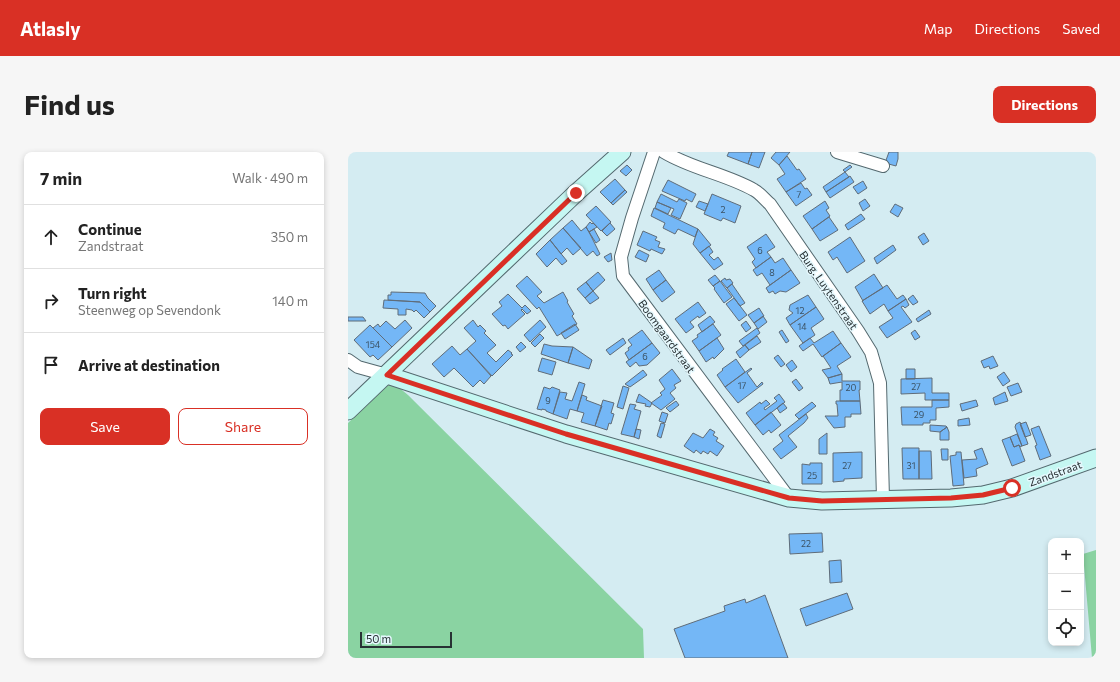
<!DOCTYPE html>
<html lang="en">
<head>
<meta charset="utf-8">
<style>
	body { margin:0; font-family:Commissioner,sans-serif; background:#f6f6f6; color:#222 }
	.controls { position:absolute; right:12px; bottom:12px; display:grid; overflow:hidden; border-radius:8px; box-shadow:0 2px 6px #0003 }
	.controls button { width:36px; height:36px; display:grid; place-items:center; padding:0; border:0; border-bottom:1px solid #e0e0e0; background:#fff; color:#222; font:20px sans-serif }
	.scale { position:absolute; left:12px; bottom:10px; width:92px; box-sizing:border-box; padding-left:4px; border:2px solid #283134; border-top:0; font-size:11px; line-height:14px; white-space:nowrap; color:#283134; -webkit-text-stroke:3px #e5f8fd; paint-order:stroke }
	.stop { position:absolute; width:12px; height:12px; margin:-9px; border:3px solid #d93025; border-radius:50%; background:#fff }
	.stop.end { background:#d93025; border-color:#fff; box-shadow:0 1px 4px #0008 }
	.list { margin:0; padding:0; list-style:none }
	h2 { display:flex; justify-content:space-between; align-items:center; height:52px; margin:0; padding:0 16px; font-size:17px }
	h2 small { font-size:13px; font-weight:400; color:#767676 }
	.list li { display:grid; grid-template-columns:26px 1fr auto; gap:12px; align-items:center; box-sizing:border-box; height:64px; padding:0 16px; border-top:1px solid #e0e0e0 }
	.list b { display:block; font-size:15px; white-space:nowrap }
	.list p { margin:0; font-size:13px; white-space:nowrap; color:#767676 }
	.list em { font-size:13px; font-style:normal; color:#767676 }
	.actions { display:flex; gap:8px; padding:12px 16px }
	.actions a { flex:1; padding:9px 0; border:1px solid #d93025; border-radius:8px; text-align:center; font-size:14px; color:#d93025 }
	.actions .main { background:#d93025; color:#fff }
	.icon { flex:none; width:22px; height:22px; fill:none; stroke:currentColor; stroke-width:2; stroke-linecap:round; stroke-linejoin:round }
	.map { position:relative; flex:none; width:748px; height:506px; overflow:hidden; border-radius:8px }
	header { display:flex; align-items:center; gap:24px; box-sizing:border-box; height:56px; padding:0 20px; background:#d93025; color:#fff }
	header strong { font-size:19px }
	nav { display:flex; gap:22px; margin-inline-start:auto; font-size:14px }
	.intro { display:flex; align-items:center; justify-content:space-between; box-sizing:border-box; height:96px; padding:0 24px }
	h1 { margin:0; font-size:28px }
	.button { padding:10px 18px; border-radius:8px; background:#d93025; color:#fff; font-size:14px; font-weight:700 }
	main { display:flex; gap:24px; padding:0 24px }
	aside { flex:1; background:#fff; border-radius:8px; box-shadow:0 2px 6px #0003 }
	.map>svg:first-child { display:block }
</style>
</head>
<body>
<header>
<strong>Atlasly</strong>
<nav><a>Map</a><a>Directions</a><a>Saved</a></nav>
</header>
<div class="intro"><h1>Find us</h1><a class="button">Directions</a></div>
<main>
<aside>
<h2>7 min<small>Walk · 490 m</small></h2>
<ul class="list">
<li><svg class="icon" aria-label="ahead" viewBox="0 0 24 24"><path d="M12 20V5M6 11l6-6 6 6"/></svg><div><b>Continue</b><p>Zandstraat</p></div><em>350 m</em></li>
<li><svg class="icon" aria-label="right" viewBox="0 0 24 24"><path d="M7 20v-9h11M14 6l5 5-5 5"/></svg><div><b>Turn right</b><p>Steenweg op Sevendonk</p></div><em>140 m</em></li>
<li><svg class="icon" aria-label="arrive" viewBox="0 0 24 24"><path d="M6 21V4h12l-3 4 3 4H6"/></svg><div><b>Arrive at destination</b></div></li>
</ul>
<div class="actions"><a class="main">Save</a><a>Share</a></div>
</aside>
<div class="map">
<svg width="748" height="506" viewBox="0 0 748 506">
	<rect width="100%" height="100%" fill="#d4ecf2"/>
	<path fill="#8ad3a2" d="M43 229 60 243 295 477 296 506H0V271Z
		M748 398V506H744L735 402Z"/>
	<path fill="#74b7f6" stroke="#5f6c79" d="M381 0H404L400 12 379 4Z
		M404 0H417L411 16 400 12Z
		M428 0H442L431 13 423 6Z
		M541 0H550V7L548 14 537 11Z
		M439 4 449 18 451 17 458 27 438 40 429 27 437 22 431 13Z
		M279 13 284 18 278 24 272 19Z
		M502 13 504 15 497 20 501 25 478 40 475 35 497 20 495 18Z
		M502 24 506 30 482 46 478 40Z
		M267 27 277 38 263 51 252 40Z
		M320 28 348 42 344 50 338 47 337 49 314 39Z
		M515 29 519 36 510 42 505 35Z
		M453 31 457 37 459 36 464 43 448 54 438 40Z
		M277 38 279 40 265 53 263 51Z
		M313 42 329 50 331 47 339 51 332 67 323 63 326 57 309 50Z
		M364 42 393 54 387 71 375 66 373 69 356 62Z
		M517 47 522 54 515 59 511 51Z
		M351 49 360 52 357 59 348 55Z
		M477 49 481 56 478 58 482 64 464 77 455 64Z
		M309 50 323 56 320 62 307 56Z
		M547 52 555 56 550 65 542 60Z
		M248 54 263 70 253 79 238 63Z
		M306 56 350 77 347 85 330 77 327 82 315 76 317 71 303 64Z
		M513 62 517 67 500 78 497 73Z
		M481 65 490 78 472 89 464 77Z
		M224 68 233 79 238 75 241 80 252 102 249 104 245 99 239 104 215 76Z
		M242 70 244 72 245 71 249 75 241 80 238 75Z
		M262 71 267 77 259 84 254 79Z
		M215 76 233 96 225 103 219 96 213 102 202 88Z
		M246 77 252 88 248 91 241 80Z
		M350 77 363 93 352 101 345 92Z
		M295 79 309 85 307 88 312 90 310 95 317 97 314 102 303 97 302 99 289 93Z
		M576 81 581 89 575 93 570 85Z
		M418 82 427 95 419 100 423 105 408 116 404 110 407 107 399 95Z
		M502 85 517 109 499 121 489 105 485 108 480 100Z
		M202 88 219 109 214 113 208 106 199 115 188 102Z
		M545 93 548 98 529 112 526 106Z
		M361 94 365 100 361 103 366 108 370 105 375 112 366 118 352 101Z
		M291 98 301 103 298 110 287 105Z
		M263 101 264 108 260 110 256 105Z
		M423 105 427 111 435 106 443 118 422 133 414 121 409 124 405 118Z
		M311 118 318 128 305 138 298 127Z
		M443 118 452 131 438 140 432 139 427 142 425 139 421 141 418 136Z
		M250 120 257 128 245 139 238 130Z
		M526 122 535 136 514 149H515L507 135Z
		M367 123 372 129 365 134 360 128Z
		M179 124 194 140 189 144 196 151 215 140 220 149 219 150 226 162 224 164 229 172 209 184 191 155 189 157 168 134Z
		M377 126 378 128 382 127 385 131 379 136 373 129Z
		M318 128 327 140 314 150 305 138Z
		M372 129 384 145 376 151 366 137 367 136 365 134Z
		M238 130 245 139 237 146 229 137Z
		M384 132 397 151 392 154 379 136Z
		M539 133 549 147 555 143 558 147 540 159 536 152 522 162 514 149Z
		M245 139 251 146 242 152 237 146Z
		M43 140 77 141 80 146 88 154 82 160 72 150 40 148V143H43Z
		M160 142 174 156 177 153 183 159 179 162 174 157 173 158 177 162 160 177 157 173 155 174 144 162 154 154 151 150Z
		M460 143 468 155 442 173 438 166 445 161 441 158 442 153Z
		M565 143 570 150 565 153 560 147Z
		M386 146 399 163 391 169 378 152Z
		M558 147 561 153 557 156 555 154 553 155 564 170 539 186 531 175 545 166 540 159Z
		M36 148 72 150 82 160 76 166 68 158 66 160 64 158 58 157V163H50V157L35 156Z
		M350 150 358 161 351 166 350 164 342 170 346 175 338 181 327 167Z
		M468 155 476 167 463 176 467 183 455 191 442 173Z
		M411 156 416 164 406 171 400 163Z
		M581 158 583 162 570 170 568 167Z
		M362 164 367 170 354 180 350 173Z
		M415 164 419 170 410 177 406 171Z
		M0 165H15L18 169H0Z
		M57 168 64 176 44 195 25 176 30 172 32 175 38 169 47 177Z
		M125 168 130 175 132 173 138 179 136 181 148 193 139 201 148 210 160 198 164 201 163 202 165 203 144 224 119 197 128 189 116 176Z
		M192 168 198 175 182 190 176 183Z
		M398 169 403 176 398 180 393 173Z
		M227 172 231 178 217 187 213 181Z
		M365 172 373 183 351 199 344 189 350 185 349 183Z
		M22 173 44 195 30 208 25 203 22 205 6 188Z
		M409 176 412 181 395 194 391 189Z
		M294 178 304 191 281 208 277 201 281 198 280 196 284 193 280 188Z
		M434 178 441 189 438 191 431 180Z
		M567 178 572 185 567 188 563 181Z
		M485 179 493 191 474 205 465 192 455 199 451 194 462 186 466 191Z
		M192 182 196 186 187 195 183 191Z
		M409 184 413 190 401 198 397 193Z
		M275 186 278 191 262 203 258 198Z
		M369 186 376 197 366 207 365 205 358 210 351 199Z
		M173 190 178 195 172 200 168 195Z
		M304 191 312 201 299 213 291 214 288 210 282 215 278 210Z
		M493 191 503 205 489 214 494 222 480 226 474 218 483 216 475 204Z
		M196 192 204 194 225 195 220 211 193 202Z
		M397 193 401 198 392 206 388 200Z
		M104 194 112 203 119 197 143 224 136 232 132 228 125 235 106 216 96 225 84 212Z
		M225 195 244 208 241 217 220 211Z
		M430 203 437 212 433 215 426 206Z
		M645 204 650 214 642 217 641 214 636 216 633 209Z
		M194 206 208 210 204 223 190 219Z
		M388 207 397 220 377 235 369 223 375 218 374 217Z
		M444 208 449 215 443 220 438 213Z
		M403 216 404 217 399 221 409 235 414 230 415 232 390 251 377 235Z
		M324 217 333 229 326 233 328 236 322 241 327 247 313 258 303 251 314 243 312 241 317 237 311 228Z
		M558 217H567V227H558Z
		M295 218 299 223 282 235 277 232Z
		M656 220 662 229 655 234 649 225Z
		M494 222V229H512V238H511L512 249H492V238H494V230L482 232 480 226Z
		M584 226V241H601V248H577V241L553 242V227Z
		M448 227 455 236 451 239 444 230Z
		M231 230 237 232 229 259 222 257 219 267 205 262 212 240 219 241 217 247 224 249Z
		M670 231 674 240 663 244 659 235Z
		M275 234 281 236 275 257 269 255Z
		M196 235 202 237 204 235 212 238 205 262 198 259V258L194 257V258L189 257Z
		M657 240 660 249 647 253 645 246Z
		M291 242 304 251 302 255 297 254 298 252 288 250Z
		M431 242 437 250 407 273 398 261 412 250 413 252 418 248 422 252 416 256 417 258 429 249 426 246Z
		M234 243 239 245 238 248 254 254 247 274 233 270 236 261 229 259Z
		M255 248 266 251 263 261 266 262 263 272 261 271 259 278 247 274Z
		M584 248H601V255L588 256V268H582V271H575V273H554L553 255H584Z
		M628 248 630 254 614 259 612 252Z
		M328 249 331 253 322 260 318 256Z
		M488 249H512L513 262H503V265H497V275L486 276 477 264H490L489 252H488Z
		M464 250 468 254 451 267 447 263Z
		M435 251 439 256 432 261 429 256Z
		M282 252 288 253 286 257 293 259 286 285 273 282Z
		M314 260 320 262 317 271 311 269Z
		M423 260 433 273 423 281 421 278 415 283 407 273Z
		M458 262 460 266 456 271 440 284 449 295 433 307 425 297 435 289 431 283Z
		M621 266 622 273 610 274V268Z
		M672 270 680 292 674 294 667 275 668 272Z
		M678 270 683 283 677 285 672 272Z
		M313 271 317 272 313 286 309 284Z
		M582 273 598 274 599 275 592 280 582 279Z
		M691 274 703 304 692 308 687 294 689 293 683 277Z
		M599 275 601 280V288H592V280Z
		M288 277 293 278 291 287 286 285Z
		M362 277 367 280 365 283 370 286 368 289 376 294 369 304 362 299 360 302 355 299 353 302 348 298 346 301 336 294 345 281 355 286Z
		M479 281V302H471V287Z
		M669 282 674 294 672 295 671 293 666 295 662 285Z
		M662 285 666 295 671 293 677 309 664 314 654 288Z
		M554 296H571V327H555Z
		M634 296 640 312 628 317 629 324 616 326 614 308 629 307 626 299Z
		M593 297H600V308H594Z
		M571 299H583L584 327H571Z
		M514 300V326L496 327V329L485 330V301Z
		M608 300H613L616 333 605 334 602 304 608 303Z
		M462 311H474V332H454V312L462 313Z
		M474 381 475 400 442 402 441 382Z
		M493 408 494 430 482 431 481 409Z
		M499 441 505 457 458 474 452 457Z
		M417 443 440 506H337L326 477 377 459 376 454 397 447 398 451Z"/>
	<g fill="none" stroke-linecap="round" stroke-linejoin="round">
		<g stroke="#54696f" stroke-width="14">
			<path id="street" d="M306 0 284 66 273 105 275 124 441 346
				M316 0C344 17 378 22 406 38 412 41 417 48 422 52L510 179 523 200 532 231 535 347
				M489 0 535 14
				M0 208 10 215 39 223"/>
		</g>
		<g stroke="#54696f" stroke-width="19">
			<path id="secondary" d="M39 223 218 282 441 346 474 349 603 346 635 343 664 336 748 306
				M0 259 228 41 274 0"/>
		</g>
		<use href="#street" stroke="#fff" stroke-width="12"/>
		<use href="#secondary" stroke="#c5f7f2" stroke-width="17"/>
	</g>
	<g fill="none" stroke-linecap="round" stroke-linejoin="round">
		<path stroke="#d93025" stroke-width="5" d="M228 41 39 223 218 282 441 346 474 349 603 346 635 343 664 336"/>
	</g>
	<g text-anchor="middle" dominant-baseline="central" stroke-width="3" stroke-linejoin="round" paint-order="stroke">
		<g font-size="9" fill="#3b5264">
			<text x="451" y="42">7</text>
			<text x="375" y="57">2</text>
			<text x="412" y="98">6</text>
			<text x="424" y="120">8</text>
			<text x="452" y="158">12</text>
			<text x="454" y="174">14</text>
			<text x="25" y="192">154</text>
			<text x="297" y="204">6</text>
			<text x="394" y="233">17</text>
			<text x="568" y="234">27</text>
			<text x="503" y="235">20</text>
			<text x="200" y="248">9</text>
			<text x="571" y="262">29</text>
			<text x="499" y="313">27</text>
			<text x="563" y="313">31</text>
			<text x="464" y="323">25</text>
			<text x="458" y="391">22</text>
		</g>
		<g font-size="11" fill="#283134" stroke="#e5f8fd">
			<text transform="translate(481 138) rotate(55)">Burg. Luytenstraat</text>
			<text transform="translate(319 184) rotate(54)">Boomgaardstraat</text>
			<text transform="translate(707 321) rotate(-20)">Zandstraat</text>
		</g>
	</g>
</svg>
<div class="controls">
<button>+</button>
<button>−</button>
<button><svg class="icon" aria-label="locate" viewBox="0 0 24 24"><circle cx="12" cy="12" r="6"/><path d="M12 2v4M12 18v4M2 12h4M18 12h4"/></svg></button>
</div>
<div class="scale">50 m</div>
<div class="stop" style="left:664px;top:336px"></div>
<div class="stop end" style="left:228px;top:41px"></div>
</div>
</main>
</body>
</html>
